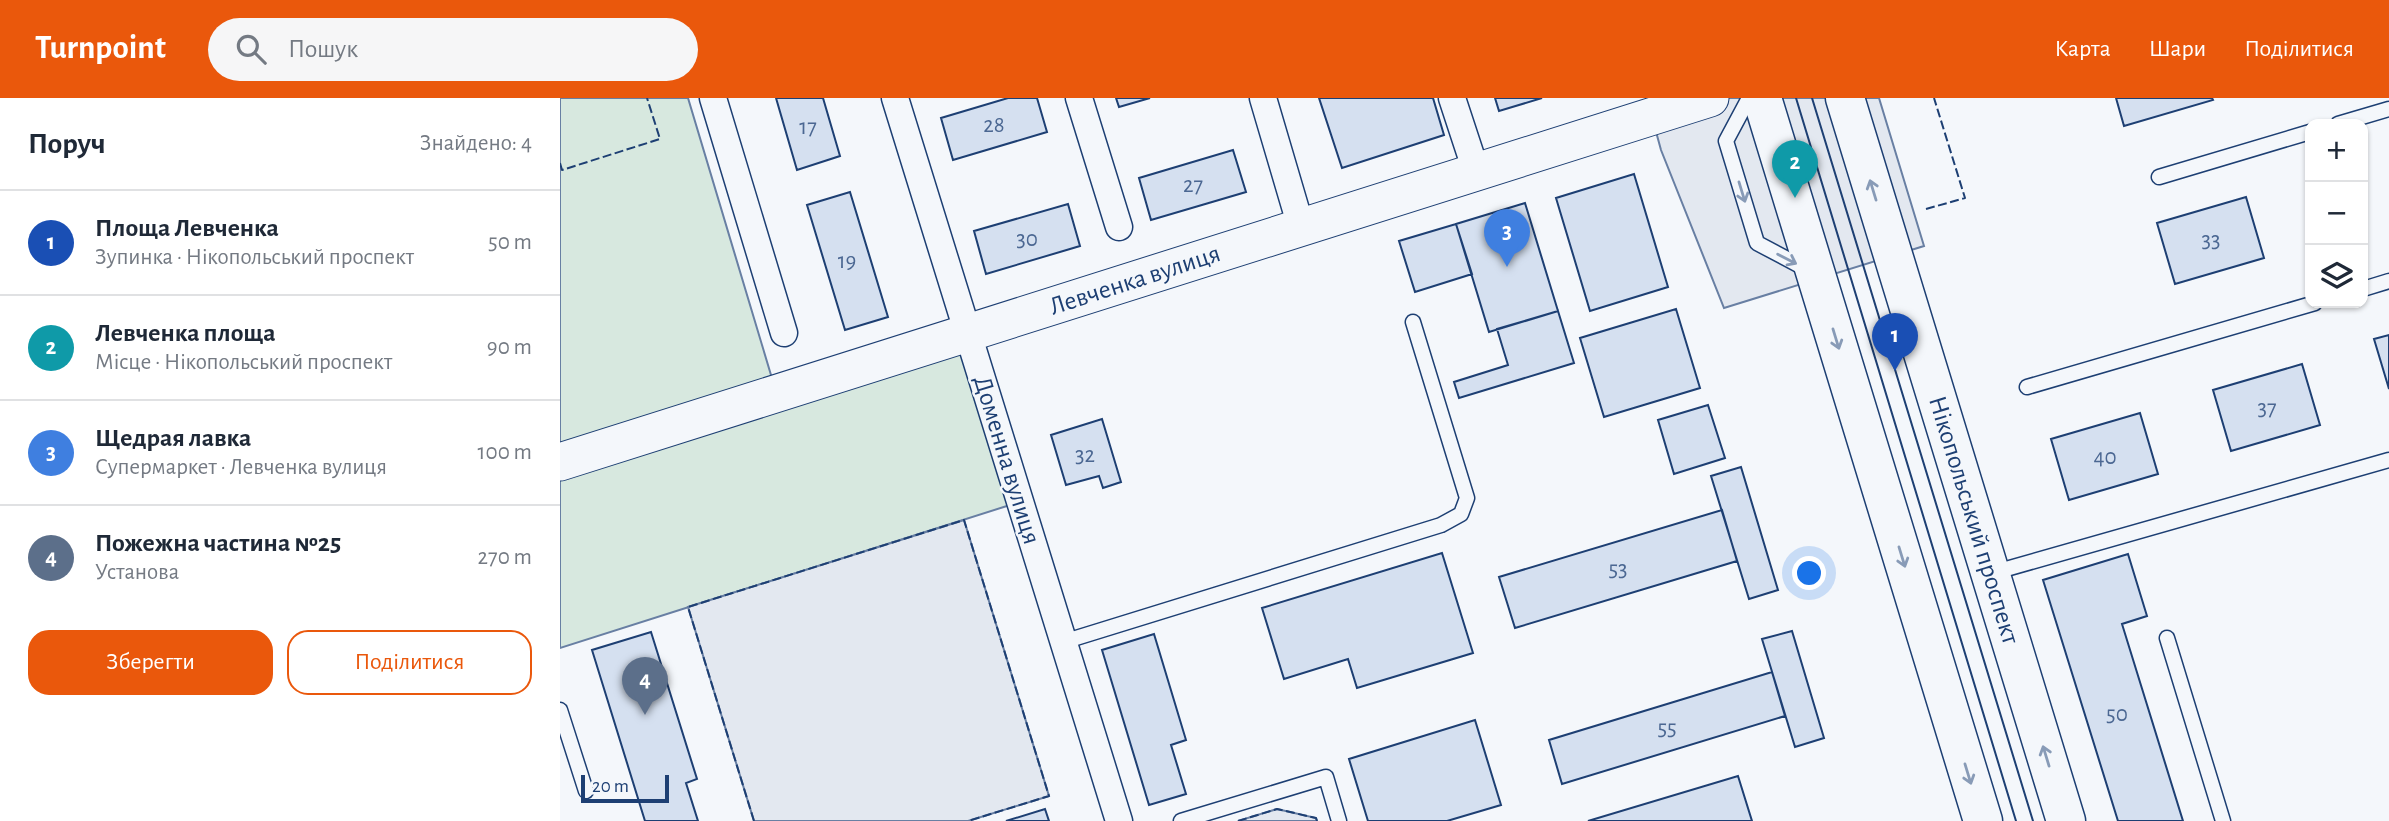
<!DOCTYPE html>
<html lang="uk">
<head>
<meta charset="utf-8">
<style>
	body { margin:0; font-family:"Alegreya Sans",sans-serif; background:#f6f6f7; color:#1f2937 }
	.controls { position:absolute; right:21px; top:21px; display:grid; overflow:hidden; border-radius:14px; box-shadow:0 2px 5px #0004 }
	.controls button { width:63px; height:63px; display:grid; place-items:center; padding:0; border:0; border-bottom:2px solid #e0e1e3; background:#fff; color:#1f2937; font:35px sans-serif }
	.scale { position:absolute; left:21px; bottom:18px; width:88px; box-sizing:border-box; padding-left:7px; border:4px solid #1d3f73; border-top:0; font-size:19px; line-height:24px; white-space:nowrap; color:#1d3f73; -webkit-text-stroke:5px #f4f7fb; paint-order:stroke }
	.you { position:absolute; left:1250px; top:476px; width:24px; height:24px; margin:-18px; border:5px solid #fff; border-radius:50%; background:#1a73e8; box-shadow:0 0 0 10px #1a73e833 }
	.badge { display:grid; place-items:center; width:46px; height:46px; border-radius:50%; background:#ea580c; color:#fff; font-size:23px; font-weight:700 }
	.pin { position:absolute; translate:-50% -58px; filter:drop-shadow(0 2px 4px #0008) }
	.pin::after { content:''; position:absolute; top:37px; width:24px; height:21px; background:inherit; clip-path:polygon(0 0,100% 0,50% 100%) }
	.list { margin:0; padding:0; list-style:none }
	h2 { display:flex; justify-content:space-between; align-items:center; height:91px; margin:0; padding:0 28px; font-size:30px }
	h2 small { font-size:23px; font-weight:400; color:#747a83 }
	.list li { display:grid; grid-template-columns:46px 1fr auto; gap:21px; align-items:center; box-sizing:border-box; height:105px; padding:0 28px; border-top:2px solid #e0e1e3 }
	.list b { display:block; font-size:26px; white-space:nowrap }
	.list p { margin:0; font-size:23px; white-space:nowrap; color:#747a83 }
	.list em { font-size:23px; font-style:normal; color:#747a83 }
	.actions { display:flex; gap:14px; padding:21px 28px }
	.actions a { flex:1; padding:16px 0; border:2px solid #ea580c; border-radius:21px; text-align:center; font-size:24px; color:#ea580c }
	.actions .main { background:#ea580c; color:#fff }
	.icon { flex:none; width:38px; height:38px; fill:none; stroke:currentColor; stroke-width:2; stroke-linecap:round; stroke-linejoin:round }
	.map { position:relative; flex:none; width:1829px; height:723px; overflow:hidden }
	header { display:flex; align-items:center; gap:42px; box-sizing:border-box; height:98px; padding:0 35px; background:#ea580c; color:#fff }
	header strong { font-size:33px }
	nav { display:flex; gap:38px; margin-inline-start:auto; font-size:24px }
	.search { width:490px; height:63px; background:#f6f6f7; display:flex; align-items:center; gap:18px; box-sizing:border-box; padding:0 24px; border-radius:38px; color:#747a83; font-size:26px }
	main { display:flex }
	aside { flex:1; background:#fff }
	.map>svg:first-child { display:block }
</style>
</head>
<body>
<header>
<strong>Turnpoint</strong>
<div class="search"><svg class="icon" aria-label="search" viewBox="0 0 24 24"><circle cx="10" cy="10" r="6"/><path d="M15 15l6 6"/></svg>Пошук</div>
<nav><a>Карта</a><a>Шари</a><a>Поділитися</a></nav>
</header>
<main>
<aside>
<h2>Поруч<small>Знайдено: 4</small></h2>
<ul class="list">
<li><span class="badge" style="background:#1a4fb4">1</span><div><b>Площа Левченка</b><p>Зупинка · Нікопольський проспект</p></div><em>50 m</em></li>
<li><span class="badge" style="background:#0f9aa8">2</span><div><b>Левченка площа</b><p>Місце · Нікопольський проспект</p></div><em>90 m</em></li>
<li><span class="badge" style="background:#3f7fe0">3</span><div><b>Щедрая лавка</b><p>Супермаркет · Левченка вулиця</p></div><em>100 m</em></li>
<li><span class="badge" style="background:#5c6f8a">4</span><div><b>Пожежна частина №25</b><p>Установа</p></div><em>270 m</em></li>
</ul>
<div class="actions"><a class="main">Зберегти</a><a>Поділитися</a></div>
</aside>
<div class="map">
<svg width="1829" height="723" viewBox="0 0 1829 723">
	<rect width="100%" height="100%" fill="#f4f7fb"/>
	<path fill="#d7e8df" stroke="#687fa3" stroke-width="2" d="M0 0H128L214 287 0 355Z
		M400 248 450 407 0 550V374Z"/>
	<path fill="#e3e8f0" stroke="#687fa3" stroke-width="2" d="M1136 0H1319L1364 148 1164 210 1101 52 1092 19Z
		M404 422 489 698 408 723H194L128 509Z
		M717 711 756 720 757 723H678Z"/>
	<path fill="#d5e0f0" stroke="#1d3f73" stroke-width="2" d="M216 0H263L280 58 237 72Z
		M448 0H477L487 34 393 62 381 20Z
		M556 0H590L559 9Z
		M759 0H873L884 37 782 70Z
		M935 0H982L939 13Z
		M1556 0H1652L1653 2 1564 28Z
		M673 52 686 94 591 122 579 80Z
		M1074 76 1108 189 1030 213 996 100Z
		M290 94 328 219 285 232 247 107Z
		M1686 99 1704 160 1615 186 1597 125Z
		M965 105 998 213 929 234 896 126Z
		M508 106 520 148 426 176 414 133Z
		M896 126 912 176 855 194 839 143Z
		M1116 211 1140 290 1044 319 1020 240Z
		M998 213 1014 265 899 300 894 284 948 267 937 231Z
		M1829 237V291L1814 241Z
		M1742 266 1760 327 1671 353 1653 292Z
		M1148 307 1165 360 1114 376 1098 322Z
		M1580 315 1598 376 1509 402 1491 341Z
		M542 321 561 384 543 390 539 378 506 387 491 337Z
		M1181 369 1218 492 1189 501 1151 378Z
		M1162 412 1177 463 955 530 939 479Z
		M882 455 913 555 797 590 788 561 724 581 702 510Z
		M1568 456 1587 518 1562 526 1623 723H1558L1483 482Z
		M1232 533 1264 640 1235 649 1202 541Z
		M91 534 137 681 126 685 138 723H85L32 552Z
		M594 536 626 642 611 647 626 696 589 707 542 552Z
		M1212 574 1225 618 1002 686 989 642Z
		M915 622 941 707 887 723H808L789 661Z
		M1178 678 1192 723H1028Z
		M485 711 489 723H446Z"/>
	<g fill="none" stroke-linecap="round" stroke-linejoin="round">
		<g stroke="#1d3f73" stroke-width="17">
			<path id="lane" d="M1189 0 1166 43 1197 145 1248 172
				M1778 26 1829 11
				M1599 79 1750 34
				M1803 191 1829 183
				M1467 289 1755 205
				M1432 475 1829 362
				M1607 540 1663 723
				M503 544 881 427 901 416 907 400 853 224
				M0 612 26 693
				M621 723 766 679 779 723"/>
		</g>
		<g stroke="#1d3f73" stroke-width="29">
			<path id="street" d="M153 0 224 235
				M335 0 559 723
				M519 0 559 129
				M703 0 741 129
				M892 0 916 73"/>
		</g>
		<g stroke="#1d3f73" stroke-width="39">
			<path id="secondary" d="M0 364 1150 0"/>
		</g>
		<g stroke="#1d3f73" stroke-width="41">
			<path id="primary" d="M1202 0 1423 723
				M1285 0 1506 723"/>
		</g>
		<use href="#lane" stroke="#f4f7fb" stroke-width="14"/>
		<use href="#street" stroke="#f4f7fb" stroke-width="26"/>
		<use href="#secondary" stroke="#f4f7fb" stroke-width="37"/>
		<use href="#primary" stroke="#f4f7fb" stroke-width="38"/>
		<path stroke="#1d3f73" stroke-width="2" d="M1236 0 1456 723
			M1252 0 1473 723"/>
		<path stroke="#1d3f73" stroke-width="2" stroke-dasharray="9 3.5" stroke-linecap="butt" d="M0 65 2 72 100 41 87 0
			M1366 111 1405 100 1374 0
			M194 723 128 509 404 422 489 698 408 723
			M678 723 717 711 756 720 757 723"/>
	</g>
	<defs><path id="oneway-shaft" d="M-6 0H5M1.5-3L5.5 0L1.5 3" fill="none" stroke-width="1.6" stroke-linecap="round" stroke-linejoin="round" transform="scale(1.75)"/></defs>
	<g stroke="#889bb7">
		<use href="#oneway-shaft" transform="translate(1313 92) rotate(-107)"/>
		<use href="#oneway-shaft" transform="translate(1182 94) rotate(73)"/>
		<use href="#oneway-shaft" transform="translate(1227 161) rotate(27)"/>
		<use href="#oneway-shaft" transform="translate(1276 241) rotate(73)"/>
		<use href="#oneway-shaft" transform="translate(1342 459) rotate(73)"/>
		<use href="#oneway-shaft" transform="translate(1486 658) rotate(-107)"/>
		<use href="#oneway-shaft" transform="translate(1408 676) rotate(73)"/>
	</g>
	<g text-anchor="middle" dominant-baseline="central" stroke-width="5" stroke-linejoin="round" paint-order="stroke">
		<g font-size="23" fill="#4b6792">
			<text x="434" y="27">28</text>
			<text x="248" y="29">17</text>
			<text x="633" y="87">27</text>
			<text x="467" y="141">30</text>
			<text x="1651" y="142">33</text>
			<text x="287" y="163">19</text>
			<text x="1707" y="310">37</text>
			<text x="525" y="357">32</text>
			<text x="1545" y="359">40</text>
			<text x="1058" y="471">53</text>
			<text x="1557" y="616">50</text>
			<text x="1107" y="630">55</text>
		</g>
		<g font-size="26" fill="#1d3f73" stroke="#f4f7fb">
			<text transform="translate(575 182) rotate(-18)">Левченка вулиця</text>
			<text transform="translate(447 362) rotate(73)">Доменна вулиця</text>
			<text transform="translate(1414 422) rotate(73)">Нікопольський проспект</text>
		</g>
	</g>
</svg>
<div class="controls">
<button>+</button>
<button>−</button>
<button><svg class="icon" aria-label="layers" viewBox="0 0 24 24"><path d="M12 4l9 5-9 5-9-5zM3 14l9 5 9-5"/></svg></button>
</div>
<div class="scale">20 m</div>
<div class="you"></div>
<div class="pin badge" style="left:1335px;top:273px;background:#1a4fb4">1</div>
<div class="pin badge" style="left:1235px;top:100px;background:#0f9aa8">2</div>
<div class="pin badge" style="left:947px;top:169px;background:#3f7fe0">3</div>
<div class="pin badge" style="left:85px;top:617px;background:#5c6f8a">4</div>
</div>
</main>
</body>
</html>
